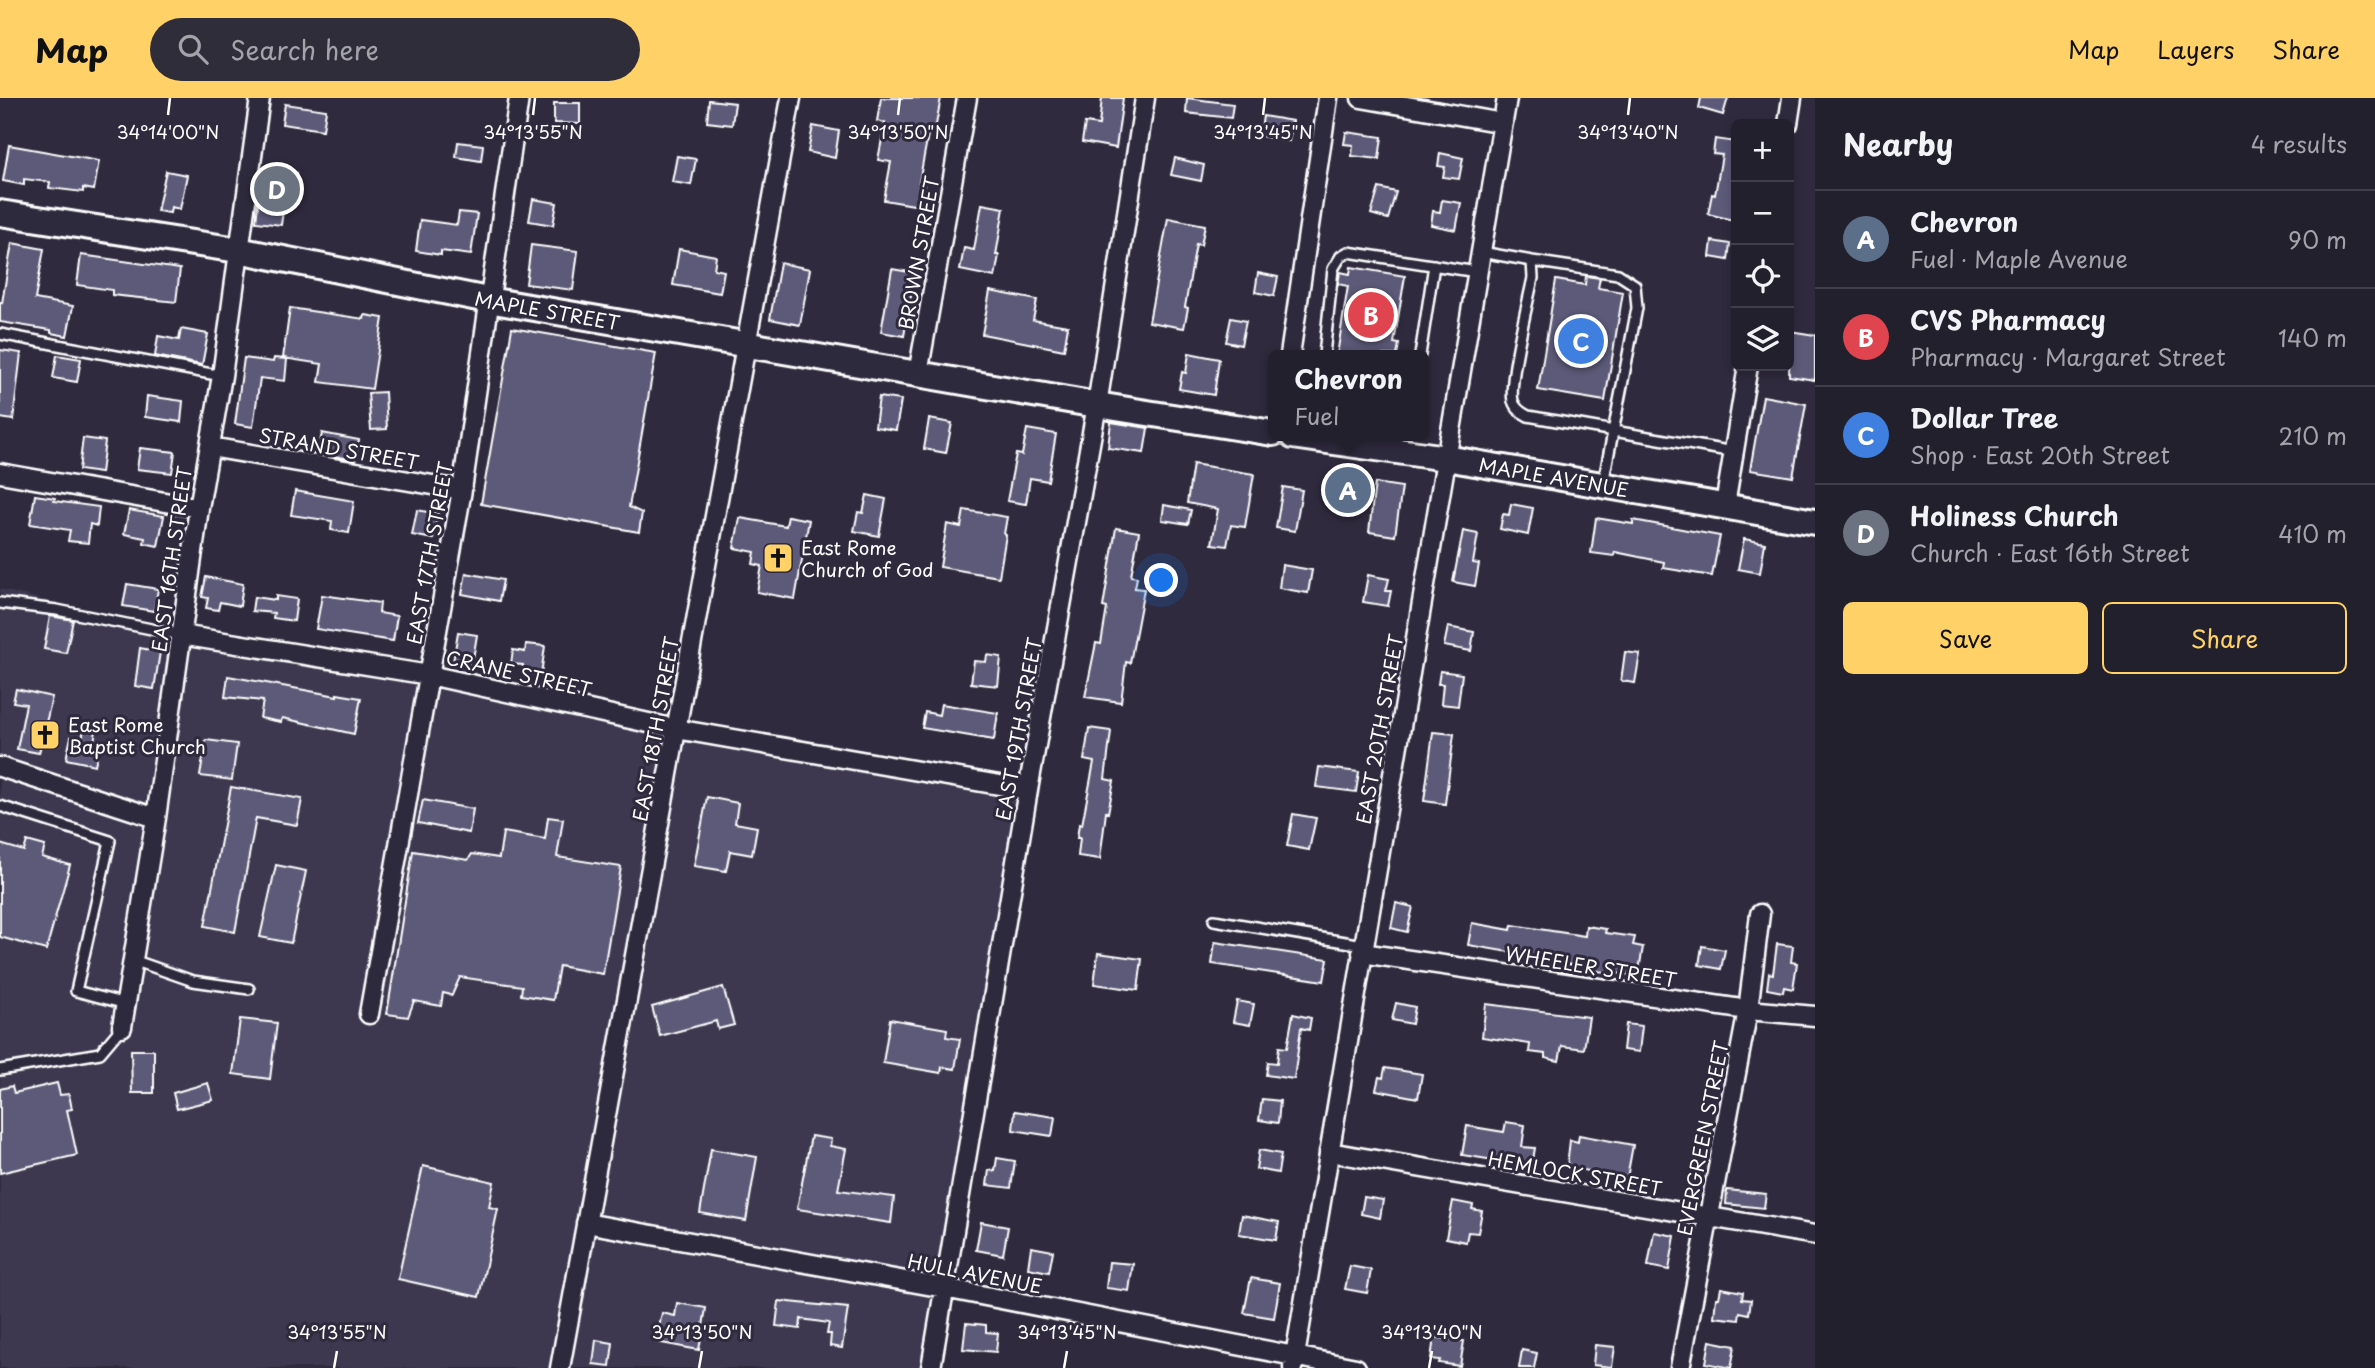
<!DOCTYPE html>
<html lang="en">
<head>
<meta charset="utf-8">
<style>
	body { margin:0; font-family:"Playpen Sans",sans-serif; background:#2f2d3a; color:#f1f3f6 }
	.controls { position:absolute; right:21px; top:21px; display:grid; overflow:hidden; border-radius:10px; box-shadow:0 4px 10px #0003 }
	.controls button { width:63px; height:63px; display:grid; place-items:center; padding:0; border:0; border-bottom:2px solid #403e4a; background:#23202e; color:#f1f3f6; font:35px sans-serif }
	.you { position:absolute; left:1162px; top:483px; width:24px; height:24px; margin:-18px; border:5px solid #fff; border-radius:50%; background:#1a73e8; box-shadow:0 0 0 10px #1a73e833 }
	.badge { display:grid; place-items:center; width:46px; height:46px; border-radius:50%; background:#ffd166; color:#fff; font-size:23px; font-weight:700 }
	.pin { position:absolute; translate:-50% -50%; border:4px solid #fff; box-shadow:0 2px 7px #0006 }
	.popup { position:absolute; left:1268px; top:252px; width:161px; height:91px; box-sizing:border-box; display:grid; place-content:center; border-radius:10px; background:#23202e; filter:drop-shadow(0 2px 5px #0005); font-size:23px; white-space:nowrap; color:#a3a3aa }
	.popup b { font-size:26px; color:#f1f3f6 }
	.popup::after { content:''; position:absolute; left:50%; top:100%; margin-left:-14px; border:14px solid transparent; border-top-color:#23202e }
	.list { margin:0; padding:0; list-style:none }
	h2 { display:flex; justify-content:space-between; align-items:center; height:91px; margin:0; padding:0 28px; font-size:30px }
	h2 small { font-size:23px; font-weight:400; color:#a3a3aa }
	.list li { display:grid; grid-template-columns:46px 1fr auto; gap:21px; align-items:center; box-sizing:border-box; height:98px; padding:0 28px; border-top:2px solid #403e4a }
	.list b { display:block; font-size:26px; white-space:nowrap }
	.list p { margin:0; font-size:23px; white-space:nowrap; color:#a3a3aa }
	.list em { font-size:23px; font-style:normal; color:#a3a3aa }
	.actions { display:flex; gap:14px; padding:21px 28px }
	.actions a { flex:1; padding:16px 0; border:2px solid #ffd166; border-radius:10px; text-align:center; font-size:24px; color:#ffd166 }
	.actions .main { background:#ffd166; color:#111 }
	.icon { flex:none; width:38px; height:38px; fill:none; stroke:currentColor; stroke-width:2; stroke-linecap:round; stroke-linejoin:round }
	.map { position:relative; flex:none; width:1815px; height:1270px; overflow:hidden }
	header { display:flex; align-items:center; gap:42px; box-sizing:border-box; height:98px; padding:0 35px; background:#ffd166; color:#111 }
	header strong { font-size:33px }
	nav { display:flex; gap:38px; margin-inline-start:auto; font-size:24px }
	.search { width:490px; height:63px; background:#2f2d3a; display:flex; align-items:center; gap:18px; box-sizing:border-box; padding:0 24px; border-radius:38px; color:#a3a3aa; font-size:26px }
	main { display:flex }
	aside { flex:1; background:#23202e }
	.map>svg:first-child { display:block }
</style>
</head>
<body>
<header>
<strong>Map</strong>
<div class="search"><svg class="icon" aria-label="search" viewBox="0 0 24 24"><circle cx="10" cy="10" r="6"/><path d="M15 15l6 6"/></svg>Search here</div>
<nav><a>Map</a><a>Layers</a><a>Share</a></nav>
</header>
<main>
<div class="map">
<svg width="1815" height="1270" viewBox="0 0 1815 1270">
	<rect width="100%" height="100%" fill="#2f2a3d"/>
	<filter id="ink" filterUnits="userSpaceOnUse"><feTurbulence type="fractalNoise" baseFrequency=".0143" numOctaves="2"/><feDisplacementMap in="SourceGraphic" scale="14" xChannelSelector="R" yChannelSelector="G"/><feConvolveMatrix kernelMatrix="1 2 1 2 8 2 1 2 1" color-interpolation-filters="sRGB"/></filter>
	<g filter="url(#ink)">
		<path fill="#3c384f" d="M0 491 181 537 1028 692 932 1270H0Z"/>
		<path fill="#5c5a78" stroke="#fff" stroke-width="2" d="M881 0H941L935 32 929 31 919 85 924 86 920 108 884 102 891 64 878 62 885 25 877 23Z
			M1102 0H1123L1116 50 1082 44 1085 25 1099 27Z
			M1187 0 1233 6 1231 20 1186 15Z
			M1701 0H1728L1723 17 1699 10Z
			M709 2 735 5 732 27 707 24Z
			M554 5H580V26L554 25Z
			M285 6 326 12 323 32 282 26Z
			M1263 18 1293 23 1289 43 1260 38Z
			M813 28 839 33 835 60 808 54Z
			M1346 34 1382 39 1379 61 1352 58 1353 47 1344 46Z
			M1715 41 1736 44V107L1733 122 1708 116 1712 96 1715 97 1722 57 1713 56Z
			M458 44 483 47 481 63 456 59Z
			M9 47 99 63 94 92 83 90V94L49 90 50 84 24 81V87L3 83Z
			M1440 55 1463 60 1459 81 1443 79 1445 69 1438 68Z
			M677 58 696 61 691 87 672 84Z
			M1175 60 1204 67 1201 83 1171 77Z
			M262 71 297 75 293 107 284 106 281 127 256 124Z
			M166 73 187 77 180 111 171 109 170 115 157 113Z
			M1379 90 1396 94 1388 121 1371 116Z
			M533 101 557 105 553 127 529 123Z
			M1442 102 1461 105 1456 132 1431 127 1433 113 1440 114Z
			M982 106 1004 110 996 157H999L995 179 960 172 964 150 974 152Z
			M459 114 477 116 471 157 441 153V157L416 153 420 122 457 127Z
			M1168 120 1205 127 1201 147 1196 146 1185 209 1188 210 1184 230 1149 224Z
			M1712 143 1730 146 1728 162 1710 159Z
			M12 145 44 151 35 201 73 208 67 238 51 235V232L0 224V204L2 205Z
			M531 147 578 153 573 192 526 186Z
			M679 151 716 158 714 171 724 173 720 195 673 187Z
			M81 157 180 171 176 204 112 197V192L77 187Z
			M780 165 810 171 800 227 770 221Z
			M1351 169 1405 178 1394 245 1399 246 1397 257H1337L1348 188 1338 186 1340 174 1350 176Z
			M892 171 915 175 904 238 881 234Z
			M1258 175 1278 179 1274 198 1255 194Z
			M1586 178 1600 180 1598 190 1623 194 1605 303 1538 292 1556 182 1585 187Z
			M990 193 1037 202 1033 222 1068 228 1064 252 982 236Z
			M290 210 364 221 365 217 383 220 372 291 319 284 322 266 283 260Z
			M1231 220 1246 223 1241 247 1226 244Z
			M512 230 656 255 629 409 642 415 639 434 481 406Z
			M181 231 208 236 202 267 155 258 158 238 179 242Z
			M1790 233 1815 237V282L1789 278Z
			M0 252 21 255 13 322 0 320Z
			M1189 255 1219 261 1214 297 1179 291 1182 274 1186 275Z
			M57 257 81 261 77 284 53 280Z
			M244 260 273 264 274 260 287 261 285 283 260 280 253 329 235 326Z
			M385 294 387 331 371 332 368 295Z
			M147 298 183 303 181 324 145 319Z
			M1763 298 1806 306 1793 379 1750 372Z
			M879 299 901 302 896 332 875 329Z
			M929 321 952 325 946 355 924 351Z
			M1111 324 1148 330 1144 355 1108 350Z
			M1027 331 1056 336 1048 383 1030 380 1026 406 1007 403 1016 356 1022 357Z
			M322 335 359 342 355 362 318 355Z
			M83 340 105 343 101 375 79 372Z
			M140 350 175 354 172 375 137 371Z
			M1193 366 1254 376 1245 429 1231 427 1227 448 1212 446 1218 411 1187 405Z
			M1375 385 1402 389 1395 438 1369 434Z
			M1283 389 1302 392 1295 433 1276 430Z
			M295 393 354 403 349 435 331 432 332 423 291 417Z
			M35 397 55 400 54 403 99 409 97 428 90 426 88 445 68 443 70 432 30 426Z
			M867 397 886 401 879 438 854 433 858 414 863 415Z
			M1511 406 1533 410 1528 437 1500 431 1503 416 1509 417Z
			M1164 407 1191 412 1188 426 1162 422Z
			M129 412 164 418 158 448 144 445 145 440 124 436Z
			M417 412 438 416 433 441 412 437Z
			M964 412 1007 419 1004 436 1006 437 999 479 940 469 947 426 961 429Z
			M788 418 809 422 795 501 757 494 762 468 753 466 755 454 734 450 740 420 786 428Z
			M1596 420 1633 426V422L1720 438 1712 478 1663 470 1664 464 1615 454 1614 458 1591 455Z
			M1116 430 1139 434 1131 478 1137 479 1135 490 1144 491 1130 565 1126 564 1121 604 1085 599 1096 545 1101 546 1107 510 1103 509Z
			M1463 433 1478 436 1473 465 1479 466 1475 488 1453 484Z
			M1744 441 1765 445 1760 475 1738 471Z
			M1282 467 1312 472 1308 495 1279 490Z
			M466 475 503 482 499 503 462 496Z
			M1368 477 1389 481 1386 493H1391L1388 508 1363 504Z
			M206 479 243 486 240 508 220 504 218 512 206 510 208 500 202 499Z
			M127 486 158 491 154 513 123 508Z
			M322 497 380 505 379 515 397 518 393 543 316 531Z
			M276 498 297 501 294 523 273 520 274 515 252 513 254 499 276 502Z
			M50 518 73 522 66 555 44 551Z
			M1448 529 1474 534 1471 553 1444 548Z
			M458 534 477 537 472 567 453 564Z
			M526 546 545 548 541 577 523 574V567L511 566 513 552 525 554Z
			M140 550 160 554 154 591 135 588Z
			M1625 554 1640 556 1635 585 1621 583Z
			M987 557 1001 559 998 588 971 585 974 563 986 564Z
			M1440 573 1462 576 1458 608 1441 606 1443 586H1438Z
			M228 578 337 598V596L361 600 354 636 282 620 281 624 260 620 263 603 225 599Z
			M16 591 52 599 39 655 17 651 26 606 13 604Z
			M941 606 998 615 994 642 922 630 925 614 939 617Z
			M1089 630 1111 633 1105 681 1114 683 1108 715 1106 714 1100 761 1078 758 1080 740H1077L1079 726 1082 727 1094 664 1084 662Z
			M84 631 96 633 94 643 100 644 95 667 66 661 71 639 82 641Z
			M1433 634 1454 636 1445 706 1424 703Z
			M206 642 237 646 232 682 200 678Z
			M1319 669 1359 674 1356 694 1316 689Z
			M231 689 302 701 297 727 256 720 235 834 205 828Z
			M707 699 738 705 735 725 757 729 752 757 730 753 726 773 694 768Z
			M423 702 473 711 469 735 418 725Z
			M1293 716 1316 720 1309 752 1287 748Z
			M548 719 563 721 557 759 621 769 603 876 559 868 553 902 521 897 522 888 460 879 452 897 443 895 441 908 414 903 408 919 387 916 413 753 468 762 472 756 499 760 503 734 545 741Z
			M27 743 45 748 42 759 70 767 46 852 0 839V746L24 753Z
			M276 767 306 773 291 845 260 839Z
			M1396 805 1413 809 1407 834 1391 830Z
			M1472 825 1511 832 1512 827 1585 838 1586 828 1606 831 1605 835 1635 839 1633 847 1643 849 1638 878 1580 871 1581 868 1543 863 1544 860 1468 847Z
			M1215 844 1328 861 1324 883 1212 866Z
			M1777 846 1793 848 1791 864 1797 865 1793 891 1784 889 1783 894 1767 891 1769 875 1773 876Z
			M1702 848 1725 852 1721 871 1699 867Z
			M1098 855 1142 861 1138 892 1094 886Z
			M723 889 734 927 718 931 716 923 660 938 652 909Z
			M1237 903 1254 906 1250 927 1233 924Z
			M1396 905 1415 909 1412 926 1392 922Z
			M1486 906 1589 919 1584 951 1562 948 1559 963 1545 960V956L1529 954 1530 946 1482 939Z
			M1293 916 1311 920 1309 932 1301 930 1294 981 1266 977 1268 964 1277 965 1279 949 1287 950Z
			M240 921 277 925 270 981 233 976Z
			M890 921 947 931 946 939 960 941 955 971 942 969 941 975 883 965Z
			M1626 926 1642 928 1639 954 1623 952Z
			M131 952H154V995H132Z
			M1385 970 1422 976 1418 1000 1376 992 1379 979 1383 980Z
			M57 985 60 997 69 996 72 1011 67 1012 77 1057 0 1075V991L12 988 14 995Z
			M208 985 213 1002 177 1011 173 995Z
			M1262 1001 1280 1003 1278 1025 1259 1022Z
			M1015 1013 1055 1019 1052 1038 1013 1032Z
			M1506 1024 1525 1027 1522 1049 1535 1050 1532 1068 1462 1057 1467 1028 1504 1034Z
			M1579 1037 1633 1047 1627 1080 1567 1069 1570 1042 1578 1044Z
			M811 1038 831 1041 830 1048 846 1051 838 1092 894 1099 891 1125 797 1111Z
			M711 1051 757 1059 746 1123 700 1115Z
			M1259 1052 1281 1056 1278 1075 1256 1071Z
			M997 1060 1015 1063 1011 1090 987 1087 989 1072 995 1073Z
			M423 1068 494 1084 489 1109 498 1111 479 1199 398 1181Z
			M1727 1092 1766 1096 1764 1110 1726 1106Z
			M1364 1099 1383 1102 1380 1120 1361 1116Z
			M1453 1103 1473 1107 1472 1111 1482 1113 1478 1135 1468 1134 1466 1144 1446 1140Z
			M1242 1117 1279 1124 1276 1142 1239 1136Z
			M981 1124 1008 1129 1003 1157 976 1152Z
			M1654 1134 1675 1138 1669 1172 1648 1168Z
			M1031 1149 1053 1153 1049 1174 1028 1170Z
			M1109 1164 1133 1166 1129 1193 1106 1190Z
			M1350 1168 1371 1172 1367 1195 1345 1191Z
			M1251 1180 1280 1185 1274 1220 1244 1215Z
			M1721 1190 1743 1194 1742 1201 1751 1202 1749 1216 1740 1214 1739 1222 1714 1219 1716 1200H1719Z
			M779 1203 848 1210 842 1250 830 1248 831 1236H827L829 1225 801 1221 800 1231 776 1228Z
			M677 1205 706 1210 699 1252 656 1244 662 1215 675 1218Z
			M966 1225 986 1227V1234L998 1235 996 1254 963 1251Z
			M1434 1239 1464 1243 1460 1268 1439 1265 1440 1262 1431 1261Z
			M596 1242 613 1245 610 1268 593 1266Z
			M1710 1243 1735 1248 1731 1270 1706 1265Z
			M1595 1247 1615 1249 1612 1269 1593 1267Z
			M1522 1252 1537 1255 1534 1270H1519Z"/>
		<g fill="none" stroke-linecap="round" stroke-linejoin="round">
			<g stroke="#fff" stroke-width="14">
				<path id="lane" d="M1481 154 1532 163 1533 180C1528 204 1508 284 1513 303 1515 310 1522 315 1528 318L1734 354
					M1532 163 1618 176 1635 187 1637 210 1603 386
					M0 236 222 278
					M1324 257 1333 171 1341 158 1348 154 1477 174
					M1420 257 1434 167
					M0 505 57 512 181 537
					M0 708 110 743 76 893 126 906
					M1214 822 1363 847
					M133 862 193 883 249 891
					M0 972 100 955 122 929"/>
			</g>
			<g stroke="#fff" stroke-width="23">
				<path id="street" d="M1361 0 1503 25
					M1788 26 1792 0
					M1290 257 1328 0
					M918 276 967 0
					M210 349 462 392
					M0 375 199 410
					M1725 407 1748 268
					M181 537 429 577 676 631 1028 692
					M0 669 156 720
					M1362 855 1748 912 1815 918
					M369 916 462 392 519 0
					M122 929 156 720 199 410 222 278 260 0
					M1329 1054 1815 1137
					M586 1125 944 1190 1356 1270
					M560 1270 791 0
					M931 1270 1028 692 1097 307 1145 0
					M1293 1270 1507 0
					M1680 1270 1748 912 1760 816"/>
			</g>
			<g stroke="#fff" stroke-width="30">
				<g id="secondary">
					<path id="s1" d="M0 115 238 152 488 202 1097 307 1273 335"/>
					<path id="s2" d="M1293 338 1446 360 1815 424"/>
				</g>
			</g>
			<use href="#lane" stroke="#2f2a3d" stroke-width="9"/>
			<use href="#street" stroke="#2f2a3d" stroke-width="18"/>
			<use href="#secondary" stroke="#2f2a3d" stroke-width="24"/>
		</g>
	</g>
	<path fill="none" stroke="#fff" stroke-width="2.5" d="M168 17 170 0M533 17 535 0M898 17 900 0M1263 17 1265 0M1628 17 1630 0M334 1270 337 1253M699 1270 702 1253M1064 1270 1067 1253M1429 1270 1432 1253"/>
	<defs>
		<g id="church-square" transform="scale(1.575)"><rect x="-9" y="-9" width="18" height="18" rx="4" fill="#ffd166" stroke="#2f2a3d"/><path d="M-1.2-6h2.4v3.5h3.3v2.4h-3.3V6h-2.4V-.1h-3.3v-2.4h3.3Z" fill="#111"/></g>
	</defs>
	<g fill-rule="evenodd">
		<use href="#church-square" x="778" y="460"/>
		<use href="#church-square" x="45" y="637"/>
	</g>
	<g text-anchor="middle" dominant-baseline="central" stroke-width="6" stroke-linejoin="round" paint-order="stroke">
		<g font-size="19" fill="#fff" stroke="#2f2a3d">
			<text transform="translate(918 155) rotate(-80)">BROWN STREET</text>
			<text stroke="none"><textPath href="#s1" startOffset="556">MAPLE STREET</textPath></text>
			<text transform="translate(339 350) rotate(10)">STRAND STREET</text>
			<text stroke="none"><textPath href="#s2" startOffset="264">MAPLE AVENUE</textPath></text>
			<text transform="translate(429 455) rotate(-80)">EAST 17TH STREET</text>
			<text transform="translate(171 461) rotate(-82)">EAST 16TH STREET</text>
			<text transform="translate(519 575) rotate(13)">CRANE STREET</text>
			<text transform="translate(655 631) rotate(-80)">EAST 18TH STREET</text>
			<text transform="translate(1018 631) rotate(-80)">EAST 19TH STREET</text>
			<text transform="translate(1379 631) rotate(-80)">EAST 20TH STREET</text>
			<text transform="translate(1591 868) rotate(9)">WHEELER STREET</text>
			<text transform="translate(1702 1040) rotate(-79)">EVERGREEN STREET</text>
			<text transform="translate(1575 1075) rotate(10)">HEMLOCK STREET</text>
			<text transform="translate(975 1175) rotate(11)">HULL AVENUE</text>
		</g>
		<g font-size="19" fill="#fff" stroke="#2f2a3d" text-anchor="start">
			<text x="801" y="449">East Rome<tspan x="801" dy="22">Church of God</tspan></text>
			<text x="68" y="626">East Rome<tspan x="68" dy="22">Baptist Church</tspan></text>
		</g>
	</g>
	<g font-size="18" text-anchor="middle" fill="#fff" stroke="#2f2a3d" stroke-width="6" stroke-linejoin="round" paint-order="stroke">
		<text x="168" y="41">34°14'00"N</text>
		<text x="533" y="41">34°13'55"N</text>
		<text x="898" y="41">34°13'50"N</text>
		<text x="1263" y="41">34°13'45"N</text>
		<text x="1628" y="41">34°13'40"N</text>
		<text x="337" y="1241">34°13'55"N</text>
		<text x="702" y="1241">34°13'50"N</text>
		<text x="1067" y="1241">34°13'45"N</text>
		<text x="1432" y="1241">34°13'40"N</text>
	</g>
</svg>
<div class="controls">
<button>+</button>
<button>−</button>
<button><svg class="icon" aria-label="locate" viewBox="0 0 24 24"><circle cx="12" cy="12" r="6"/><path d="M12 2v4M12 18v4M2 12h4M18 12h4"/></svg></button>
<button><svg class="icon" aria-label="layers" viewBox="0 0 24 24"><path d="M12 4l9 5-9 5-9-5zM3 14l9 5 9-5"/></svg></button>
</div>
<div class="you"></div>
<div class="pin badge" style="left:1348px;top:392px;background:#5c6f8a">A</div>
<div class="popup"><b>Chevron</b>Fuel</div>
<div class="pin badge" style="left:1371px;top:217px;background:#e0444e">B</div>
<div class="pin badge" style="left:1581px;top:243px;background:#3f7fe0">C</div>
<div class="pin badge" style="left:277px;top:91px;background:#6b7280">D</div>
</div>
<aside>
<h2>Nearby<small>4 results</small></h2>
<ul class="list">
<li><span class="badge" style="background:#5c6f8a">A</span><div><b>Chevron</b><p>Fuel · Maple Avenue</p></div><em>90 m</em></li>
<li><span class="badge" style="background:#e0444e">B</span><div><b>CVS Pharmacy</b><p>Pharmacy · Margaret Street</p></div><em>140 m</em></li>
<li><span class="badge" style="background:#3f7fe0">C</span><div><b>Dollar Tree</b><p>Shop · East 20th Street</p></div><em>210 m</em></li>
<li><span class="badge" style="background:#6b7280">D</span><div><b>Holiness Church</b><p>Church · East 16th Street</p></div><em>410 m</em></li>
</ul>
<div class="actions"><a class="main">Save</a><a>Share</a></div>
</aside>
</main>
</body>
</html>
